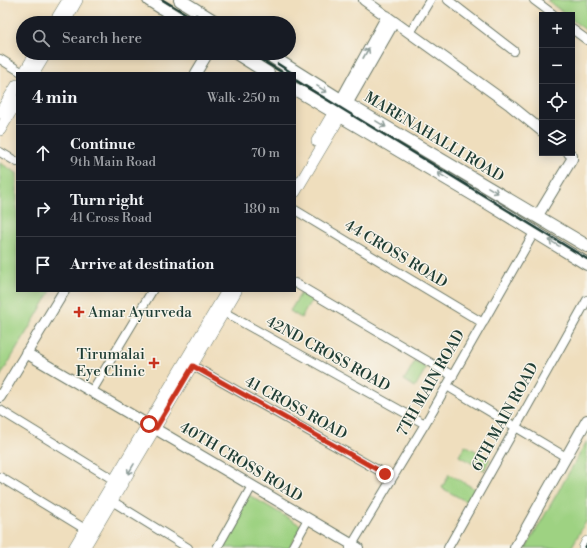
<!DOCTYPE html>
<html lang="en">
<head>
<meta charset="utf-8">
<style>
	body { margin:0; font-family:"Libre Bodoni",serif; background:#20242c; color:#f1f3f6 }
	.controls { position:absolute; right:12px; top:12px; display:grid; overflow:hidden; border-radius:0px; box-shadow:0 2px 10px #0003 }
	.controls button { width:36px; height:36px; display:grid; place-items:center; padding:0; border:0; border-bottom:1px solid #363941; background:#171b24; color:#f1f3f6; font:20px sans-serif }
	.stop { position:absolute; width:12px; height:12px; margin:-9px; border:3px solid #c8321e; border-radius:50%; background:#fff }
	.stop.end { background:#c8321e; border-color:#fff; box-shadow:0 1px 4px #0008 }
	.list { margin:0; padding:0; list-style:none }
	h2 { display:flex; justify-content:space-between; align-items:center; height:52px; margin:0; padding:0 16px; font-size:17px }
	h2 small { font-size:13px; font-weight:400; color:#9ea1a6 }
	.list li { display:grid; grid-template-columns:26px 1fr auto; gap:12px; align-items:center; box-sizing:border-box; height:56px; padding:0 16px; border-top:1px solid #363941 }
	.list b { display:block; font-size:15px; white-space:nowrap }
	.list p { margin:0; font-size:13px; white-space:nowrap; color:#9ea1a6 }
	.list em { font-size:13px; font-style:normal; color:#9ea1a6 }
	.icon { flex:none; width:22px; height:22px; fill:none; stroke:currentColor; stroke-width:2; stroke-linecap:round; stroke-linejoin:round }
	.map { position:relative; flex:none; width:587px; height:548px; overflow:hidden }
	.search { position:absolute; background:#171b24; box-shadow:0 2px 10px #0003; left:16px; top:16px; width:280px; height:44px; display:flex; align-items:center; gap:10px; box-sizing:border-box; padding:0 14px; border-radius:22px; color:#9ea1a6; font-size:15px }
	.panel { position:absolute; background:#171b24; box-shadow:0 2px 10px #0003; left:16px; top:72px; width:280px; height:220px; border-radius:0px }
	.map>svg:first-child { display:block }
</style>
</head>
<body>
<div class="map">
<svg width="587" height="548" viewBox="0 0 587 548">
	<rect width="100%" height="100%" fill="#f7f3e8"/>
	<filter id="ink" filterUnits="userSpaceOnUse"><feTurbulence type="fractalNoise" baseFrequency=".025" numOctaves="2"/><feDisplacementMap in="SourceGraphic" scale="8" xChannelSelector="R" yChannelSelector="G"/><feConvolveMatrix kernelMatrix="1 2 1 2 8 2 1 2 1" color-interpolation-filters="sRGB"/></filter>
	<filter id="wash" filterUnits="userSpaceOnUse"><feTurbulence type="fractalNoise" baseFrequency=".012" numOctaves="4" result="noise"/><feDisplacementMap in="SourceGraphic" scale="16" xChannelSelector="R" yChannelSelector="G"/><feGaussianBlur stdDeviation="0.9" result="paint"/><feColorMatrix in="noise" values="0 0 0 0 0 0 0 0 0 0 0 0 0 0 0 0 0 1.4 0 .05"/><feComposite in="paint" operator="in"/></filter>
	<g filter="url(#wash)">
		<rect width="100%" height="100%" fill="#efdebd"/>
		<path fill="#9ed282" stroke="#5e885b" d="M547 0H587V31L572 20V15H566Z
			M0 163 17 173V291H51L0 377Z
			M301 293 312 300 301 318 290 311Z
			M415 361 426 368 415 387 404 380Z
			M587 441V520L571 548H526Z
			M465 445 490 459 484 470 459 456Z
			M449 474 475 489 467 502 442 488Z
			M249 495 302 526 289 548H218Z"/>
	</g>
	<g filter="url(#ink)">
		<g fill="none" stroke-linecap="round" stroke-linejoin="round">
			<g stroke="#687564" stroke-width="10">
				<path id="minor" d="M448 0 514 51
					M534 0 554 15
					M572 29 587 40
					M410 33 430 0
					M0 59 23 73
					M0 152 17 162
					M295 210 483 323
					M295 283 453 376
					M220 310 425 424
					M188 363 392 478
					M447 386 566 457
					M92 391 152 291
					M0 410 114 480
					M0 477 85 529
					M107 498 188 548
					M217 548 252 486
					M292 548 308 519
					M350 548 425 424 535 231
					M448 548 587 300"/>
			</g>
			<g stroke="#687564" stroke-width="12">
				<path id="tertiary" d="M364 0 510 105 542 131
					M196 73 208 53
					M341 100 387 16
					M347 104 394 22
					M537 217 572 159V156L569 153
					M26 353 358 548
					M0 397 64 291
					M515 548 587 420"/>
			</g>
			<g stroke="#687564" stroke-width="12">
				<path id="secondary" d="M54 23 68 0
					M64 23 77 0
					M24 73 36 53
					M34 73 46 53
					M0 113 17 85
					M0 130 17 101
					M317 141 341 100
					M295 192 345 108
					M74 548 227 291
					M84 548 236 291
					M584 548 587 542"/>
			</g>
			<g stroke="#687564" stroke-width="14">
				<path id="primary" d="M149 0 186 23
					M180 0 217 23
					M236 53 268 73
					M266 53 347 104 587 246
					M295 89 491 205 587 264"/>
			</g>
			<use href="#minor" stroke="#fff" stroke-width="8"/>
			<use href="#tertiary" stroke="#fff" stroke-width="10"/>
			<use href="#secondary" stroke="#fff" stroke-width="11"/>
			<use href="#primary" stroke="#fff" stroke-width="12"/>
			<path stroke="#1f3d34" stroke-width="2.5" d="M163 0 201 23
				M196 15 210 23
				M250 53 283 73
				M278 64 292 73
				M295 80 587 259
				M585 548 587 545"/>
		</g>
		<defs><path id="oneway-shaft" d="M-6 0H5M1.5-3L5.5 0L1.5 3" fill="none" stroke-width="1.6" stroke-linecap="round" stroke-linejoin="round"/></defs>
		<g stroke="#8f9e9a">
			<use href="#oneway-shaft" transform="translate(366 53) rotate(-61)"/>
			<use href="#oneway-shaft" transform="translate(322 89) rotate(32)"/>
			<use href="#oneway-shaft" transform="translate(381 124) rotate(31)"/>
			<use href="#oneway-shaft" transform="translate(443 176) rotate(-149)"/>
			<use href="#oneway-shaft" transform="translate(493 190) rotate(31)"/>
			<use href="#oneway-shaft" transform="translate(554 243) rotate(-148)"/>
			<use href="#oneway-shaft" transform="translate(131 469) rotate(121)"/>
		</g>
	</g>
	<g fill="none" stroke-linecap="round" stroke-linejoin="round" filter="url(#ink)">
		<path stroke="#c8321e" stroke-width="5" d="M149 424 156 428 193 366 385 474"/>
	</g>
	<g fill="#c8321e" stroke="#f7f3e8" stroke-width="1.5">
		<path d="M77 306h4v4h4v4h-4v4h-4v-4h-4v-4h4z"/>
		<path d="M152 357h4v4h4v4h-4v4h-4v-4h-4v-4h4z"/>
	</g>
	<g text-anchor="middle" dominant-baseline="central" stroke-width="3" stroke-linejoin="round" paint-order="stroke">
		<g font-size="15" fill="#1f3d34" stroke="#f7f3e8">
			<text transform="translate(434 137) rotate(31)">MARENAHALLI ROAD</text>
			<text transform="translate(396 254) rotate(31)">44 CROSS ROAD</text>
			<text transform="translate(328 354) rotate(29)">42ND CROSS ROAD</text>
			<text transform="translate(431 383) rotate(-60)">7TH MAIN ROAD</text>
			<text transform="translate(296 408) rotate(29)">41 CROSS ROAD</text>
			<text transform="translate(505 417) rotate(-61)">6TH MAIN ROAD</text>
			<text transform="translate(241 462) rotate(31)">40TH CROSS ROAD</text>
		</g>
		<g font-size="15" fill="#1f3d34" stroke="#f7f3e8" text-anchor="start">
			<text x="88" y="312">Amar Ayurveda</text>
			<text x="145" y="354" text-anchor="end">Tirumalai<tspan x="145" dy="17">Eye Clinic</tspan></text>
		</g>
	</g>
</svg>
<div class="controls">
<button>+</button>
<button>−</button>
<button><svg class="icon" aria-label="locate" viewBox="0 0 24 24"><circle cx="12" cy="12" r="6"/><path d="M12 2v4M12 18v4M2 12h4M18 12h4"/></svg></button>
<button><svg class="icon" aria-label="layers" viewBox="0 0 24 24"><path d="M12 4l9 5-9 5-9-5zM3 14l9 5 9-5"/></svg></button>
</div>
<div class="stop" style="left:149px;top:424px"></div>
<div class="stop end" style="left:385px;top:474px"></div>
<div class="search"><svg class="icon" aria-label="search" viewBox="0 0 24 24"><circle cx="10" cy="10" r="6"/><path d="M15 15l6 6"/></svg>Search here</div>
<section class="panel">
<h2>4 min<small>Walk · 250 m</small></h2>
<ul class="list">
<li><svg class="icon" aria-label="ahead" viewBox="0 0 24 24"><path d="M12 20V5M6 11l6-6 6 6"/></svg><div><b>Continue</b><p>9th Main Road</p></div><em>70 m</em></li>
<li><svg class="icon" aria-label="right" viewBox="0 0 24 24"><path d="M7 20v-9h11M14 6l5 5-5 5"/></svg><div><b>Turn right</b><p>41 Cross Road</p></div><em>180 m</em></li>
<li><svg class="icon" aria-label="arrive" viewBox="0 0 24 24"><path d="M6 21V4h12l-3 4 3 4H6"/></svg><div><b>Arrive at destination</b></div></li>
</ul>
</section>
</div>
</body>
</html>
